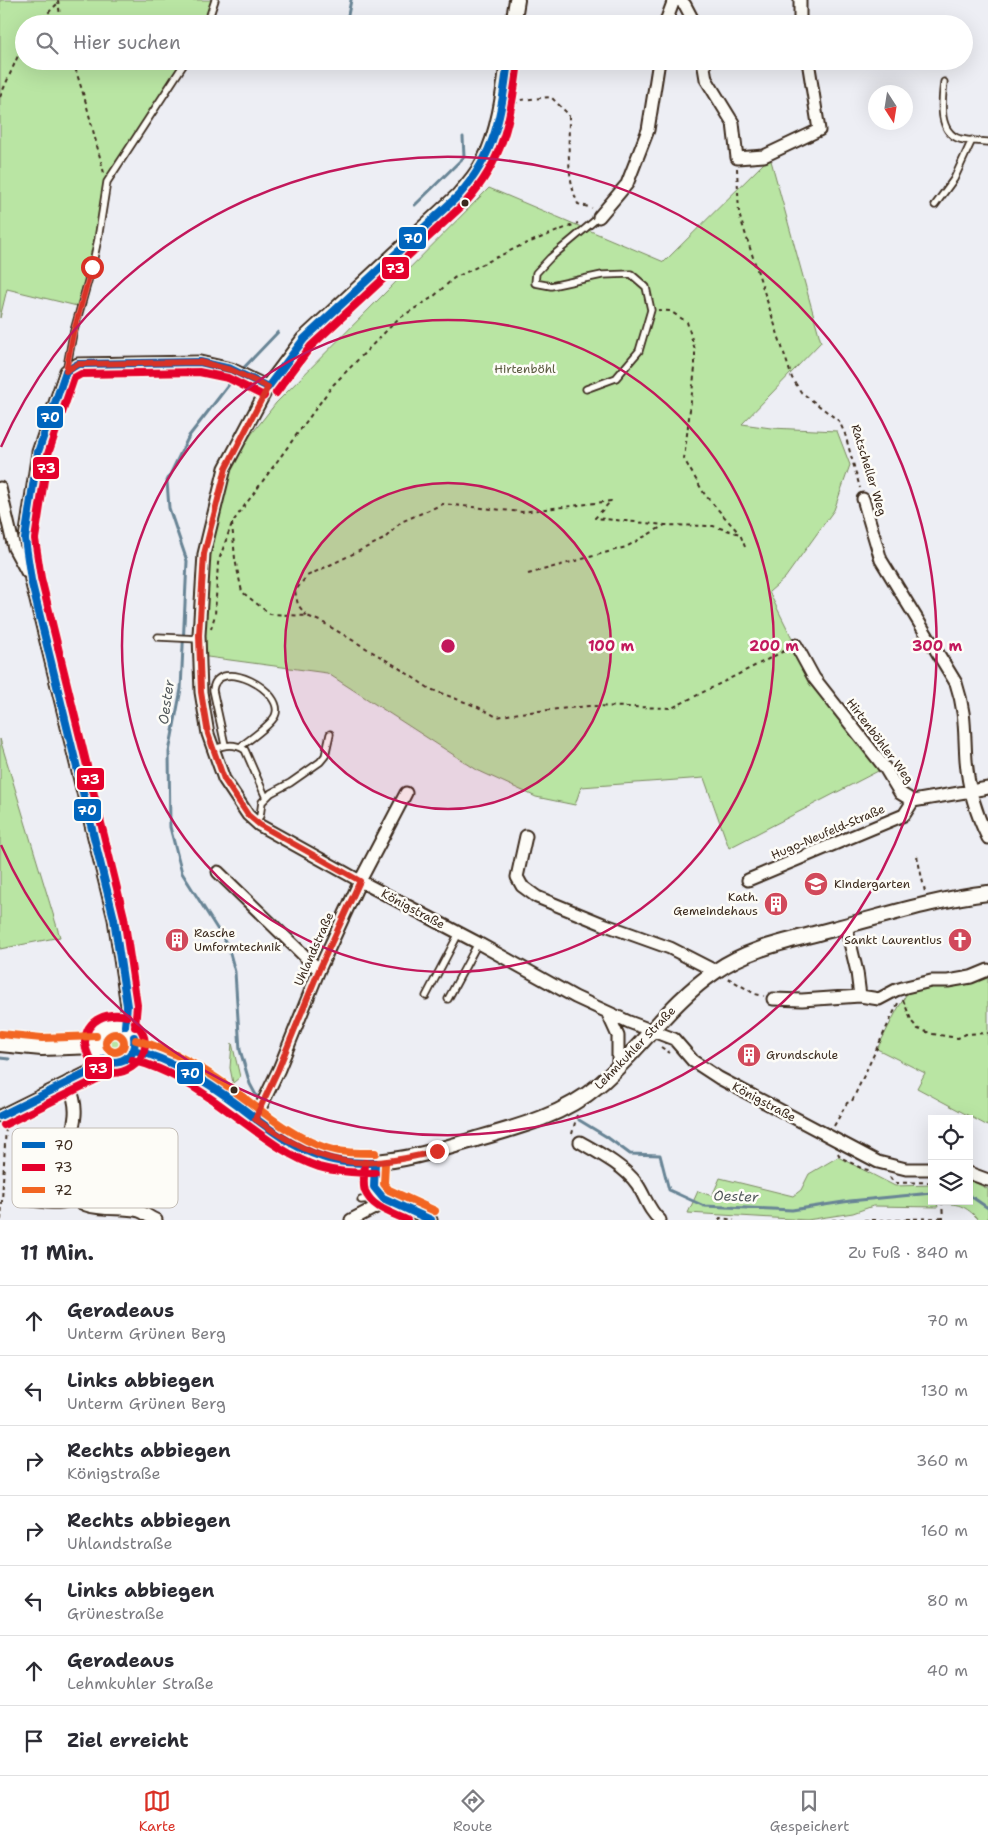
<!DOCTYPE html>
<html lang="de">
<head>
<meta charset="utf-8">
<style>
	body { margin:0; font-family:"Shantell Sans",sans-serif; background:#f2f2f3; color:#2b2b33 }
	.controls { position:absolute; right:15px; bottom:15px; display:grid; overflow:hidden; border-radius:0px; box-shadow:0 5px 20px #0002 }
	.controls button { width:45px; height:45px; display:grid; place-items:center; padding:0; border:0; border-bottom:1px solid #e1e1e2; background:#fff; color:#2b2b33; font:25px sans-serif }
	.compass { position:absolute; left:868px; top:85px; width:45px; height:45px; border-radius:50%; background:#fff; box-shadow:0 5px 20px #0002; rotate:168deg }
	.stop { position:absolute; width:15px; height:15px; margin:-11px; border:4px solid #d93025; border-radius:50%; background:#fff }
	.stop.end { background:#d93025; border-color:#fff; box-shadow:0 1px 5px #0008 }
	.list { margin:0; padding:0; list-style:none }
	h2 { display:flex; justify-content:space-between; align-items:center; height:65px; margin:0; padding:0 20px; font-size:21px }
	h2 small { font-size:16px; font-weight:400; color:#7c7c81 }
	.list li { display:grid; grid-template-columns:32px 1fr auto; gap:15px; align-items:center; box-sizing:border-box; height:70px; padding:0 20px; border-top:1px solid #e1e1e2 }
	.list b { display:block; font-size:19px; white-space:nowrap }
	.list p { margin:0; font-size:16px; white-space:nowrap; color:#7c7c81 }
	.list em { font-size:16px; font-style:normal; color:#7c7c81 }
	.icon { flex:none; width:28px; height:28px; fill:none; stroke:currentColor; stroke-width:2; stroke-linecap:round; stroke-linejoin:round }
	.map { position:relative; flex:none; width:988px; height:1220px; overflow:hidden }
	.search { position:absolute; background:#fff; box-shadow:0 5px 20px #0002; left:15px; right:15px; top:15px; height:55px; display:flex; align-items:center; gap:12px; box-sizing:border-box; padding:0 18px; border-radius:28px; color:#7c7c81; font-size:19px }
	.sheet { height:555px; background:#fff }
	nav { display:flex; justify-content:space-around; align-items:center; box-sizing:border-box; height:70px; border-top:1px solid #e1e1e2; background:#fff; font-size:14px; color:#7c7c81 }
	nav a { display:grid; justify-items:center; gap:2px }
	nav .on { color:#d93025 }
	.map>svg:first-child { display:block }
</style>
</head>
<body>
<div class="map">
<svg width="988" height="1220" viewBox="0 0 988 1220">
	<rect width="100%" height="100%" fill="#edeef4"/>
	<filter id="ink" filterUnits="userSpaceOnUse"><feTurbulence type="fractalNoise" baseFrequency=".02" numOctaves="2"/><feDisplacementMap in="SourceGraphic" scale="10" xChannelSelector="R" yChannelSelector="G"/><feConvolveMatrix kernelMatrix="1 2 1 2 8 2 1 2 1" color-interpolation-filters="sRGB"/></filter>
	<g filter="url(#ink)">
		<path fill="#b9e5a3" stroke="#7a8860" d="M0 0H212L204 24H24V61H182L104 180 95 244 77 306 7 289 0 318Z
			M770 157 821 342 742 424 771 428 837 431 850 465 834 510 785 578 769 592 793 640 785 644 882 769 729 848 704 778 581 787 575 805 536 797 477 770 327 673 200 656 204 554 225 468 276 403 489 188 664 262Z
			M0 739 60 937 0 949Z
			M988 974V1126L917 1088 925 1073 877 1049 897 1010 909 990Z
			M106 1044a9 9 0 1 1 18 0a9 9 0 1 1-18 0Z
			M232 1043 240 1077 233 1083 230 1068Z
			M838 1157 895 1186 932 1185V1201H969L970 1180 988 1189V1220H979C965 1205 958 1203 937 1204L938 1207 873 1206 853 1213 807 1220 688 1213 698 1191 712 1196 720 1178 793 1196 801 1190 809 1174Z"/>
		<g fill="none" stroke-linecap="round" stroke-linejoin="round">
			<path stroke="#678495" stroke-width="3" d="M347 20 351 0
				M415 205 464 157 463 137
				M0 1058 9 1059
				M257 1097 250 1084 240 1050 235 972 228 946 182 873 170 827 169 752 181 689 187 561 169 508 167 481 189 436 234 378 278 332
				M579 1120 607 1137 630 1154 660 1155 669 1190 704 1206 792 1210 850 1201 932 1193
				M969 1195 988 1208"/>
			<g stroke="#3b2a1e" stroke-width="9">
				<path id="service" d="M207 24 215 0
					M944 82C942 100 937 132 960 139 969 141 979 141 988 142
					M935 205 954 179 972 140
					M66 371 73 334 92 267 98 239 107 182 186 61
					M586 389 616 378 639 351 651 310 646 287 631 274 602 275 551 286 535 283 536 273 550 258 599 217
					M158 637 199 639
					M225 745 213 690C217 655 287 691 275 716 270 726 250 739 240 747
					M213 749C225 745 234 743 245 750L266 798
					M255 822 260 816 262 802 271 793 290 783 320 762 325 756 330 734
					M426 996 459 933
					M448 999 478 943
					M72 1132 110 1136
					M361 1200 381 1198
					M32 1203C49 1205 62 1209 76 1199"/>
			</g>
			<g stroke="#3b2a1e" stroke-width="15">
				<path id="minor" d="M680 0 685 5 695 24
					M665 24 674 0
					M800 24V0
					M703 61 706 79 733 123 737 158 764 156 819 130 808 61
					M599 217 627 184 648 130 659 61
					M0 488 14 548 27 572
					M863 499 881 560 956 683C966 713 964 730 966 760 968 787 976 814 988 838
					M796 645 814 678 885 768 900 793 913 801 988 788
					M526 836 517 877 522 886 537 897 603 924 670 948 715 971
					M218 872 319 970
					M748 880 904 815 913 801
					M846 926 857 972 860 996 879 999 896 990 906 987 931 981H948L971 977 988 970
					M773 999 802 1000 860 996
					M607 1012 618 1036V1067
					M125 1026 127 1006 114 919 31 580 25 539 38 452 66 371 78 364 200 362 231 369 268 387 225 468 204 554 199 635 201 692 208 734 224 779 248 815 259 825 360 881 478 943 575 997 629 1022 674 1039 693 1061 719 1078 878 1162 906 1169H932
					M68 1082C72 1093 76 1103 75 1115 73 1141 57 1164 70 1189 73 1197 78 1202 86 1205 103 1211 123 1207 139 1211 145 1213 150 1218 156 1220
					M0 1116 93 1070 104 1059
					M255 1119 279 1069 319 970 360 881 406 793
					M580 1142C599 1153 624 1166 637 1184 645 1196 649 1211 660 1220
					M375 1163 374 1187 383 1198 431 1220
					M969 1173 988 1180
					M351 1220 376 1207 383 1198"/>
			</g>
			<g stroke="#3b2a1e" stroke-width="18">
				<path id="tertiary" d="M513 24 517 0
					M268 387 304 339 458 196C468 185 478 173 484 161 499 133 504 92 508 61
					M95 1043a20 20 0 1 1 40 0a20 20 0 1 1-40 0Z
					M0 1044 42 1048 96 1046
					M134 1050C168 1058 200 1077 227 1098 261 1123 297 1155 340 1161 387 1167 432 1152 476 1139 519 1127 564 1115 599 1085 640 1050 670 1002 716 971 750 947 794 940 833 929 884 916 936 899 988 893"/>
			</g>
			<path stroke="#3b2a1e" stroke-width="2" stroke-dasharray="4 4" stroke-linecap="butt" d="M58 0 61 24
				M37 24 58 3
				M73 61 86 103 104 173
				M0 97 24 42
				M514 104 521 100 551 97 569 115C569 144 566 177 578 204L592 208
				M737 168 739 214 792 378 801 392 839 421 845 434 860 488
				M658 310 670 311 687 322 695 350V368L684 459 705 495 738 532
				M232 523 235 559 242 592 270 614 307 616 322 622 396 666 430 689 478 707 497 717 519 713 589 706 672 708 786 650
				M528 574 626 547 665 525
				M307 616 298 605 295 591 307 576 384 539 401 522 443 504 522 512 611 501 595 518 665 525 713 526 740 534 745 547
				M211 629 215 615 218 563 232 523 333 385 398 319 433 297 454 278 520 246 578 223
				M917 856 925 892
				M728 978 755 994 764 996
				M903 1000 912 1022 918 1029 933 1034 958 1038 966 1034 988 1033
				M661 1047 670 1053
				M834 1126 847 1103 852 1101 899 1001
				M572 1134 577 1115
				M838 1153 840 1157 863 1169 869 1170
				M890 1177 893 1182 896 1183 932 1182
				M942 1201 943 1220
				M906 1219 943 1218
				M1 1220 6 1125
				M719 1220 720 1218 734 1220
				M832 1220H906"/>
			<use href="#service" stroke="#fdfcf7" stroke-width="5.5"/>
			<use href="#minor" stroke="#fdfcf7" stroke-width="11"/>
			<use href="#tertiary" stroke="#fdfcf7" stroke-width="14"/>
			<g stroke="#fdfcf7" stroke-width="11">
				<path id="bus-1" d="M268 387 304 339 458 196C496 154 501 115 508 61
					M125 1026 127 1006 114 919 31 580 25 539 38 452 66 371 78 364 200 362 231 369 268 387
					M134 1050C173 1060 206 1081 238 1105 264 1125 290 1147 322 1157 339 1163 357 1163 375 1163
					M112 1062C128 1065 137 1051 134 1037
					M112 1062C127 1062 136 1052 134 1037
					M0 1116 93 1070 104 1059
					M375 1163 374 1187 383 1198 431 1220"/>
			</g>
			<g stroke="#fdfcf7" stroke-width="11">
				<path id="bus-2" d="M276 393 311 346 465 203C504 160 511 118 518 62
					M127 1016C108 1012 86 1018 85 1042 85 1048 87 1052 89 1057 107 1095 169 1058 135 1022
					M135 1027 137 1005 124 917 41 578 35 539 48 454 74 378 81 374 199 372 228 378 264 396
					M132 1060C169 1069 200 1090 231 1113 259 1133 286 1156 319 1167 337 1172 356 1173 375 1173
					M4 1125 97 1079 111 1066
					M365 1163C365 1171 362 1183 365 1191 372 1208 392 1213 407 1220"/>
			</g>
			<g stroke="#fdfcf7" stroke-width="11">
				<path id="bus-3" d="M106 1043a9 9 0 1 1 18 0a9 9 0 1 1-18 0Z
					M1 1034 42 1038 96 1036
					M136 1040C177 1051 211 1073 244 1098 269 1117 295 1138 326 1148 342 1153 358 1153 375 1153
					M385 1163 384 1184 389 1190 435 1211"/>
			</g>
			<use href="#bus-1" stroke="#0065bd" stroke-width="8"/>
			<use href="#bus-2" stroke="#e4002b" stroke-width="8"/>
			<use href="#bus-3" stroke="#f26522" stroke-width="8"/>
		</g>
	</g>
	<g fill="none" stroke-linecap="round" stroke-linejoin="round" filter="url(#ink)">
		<path stroke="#d93025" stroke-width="6" d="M92 267 73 334 66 371 78 364 200 362 231 370 268 387 226 468 204 554 199 635 201 692 208 734 224 779 248 815 260 825 360 881 319 970 278 1070 255 1119C324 1166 355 1172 437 1151"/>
	</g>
	<circle cx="448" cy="646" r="163" fill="#c2185b" fill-opacity=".12"/>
	<g fill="none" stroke="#c2185b" stroke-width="2.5">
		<circle cx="448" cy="646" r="163"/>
		<circle cx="448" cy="646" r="326"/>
		<path d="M1 447A489 489 0 1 1 1 845"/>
	</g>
	<defs>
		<g id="school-disc" transform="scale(1.25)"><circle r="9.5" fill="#d1495b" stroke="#fdfcf7"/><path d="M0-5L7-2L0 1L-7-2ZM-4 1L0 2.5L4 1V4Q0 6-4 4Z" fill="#fff"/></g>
		<g id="building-disc" transform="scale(1.25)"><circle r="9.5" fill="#d1495b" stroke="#fdfcf7"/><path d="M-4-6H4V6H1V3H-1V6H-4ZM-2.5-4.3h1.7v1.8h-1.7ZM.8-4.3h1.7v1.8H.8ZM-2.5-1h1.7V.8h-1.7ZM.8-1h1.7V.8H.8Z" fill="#fff"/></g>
		<g id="church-disc" transform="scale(1.25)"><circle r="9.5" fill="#d1495b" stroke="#fdfcf7"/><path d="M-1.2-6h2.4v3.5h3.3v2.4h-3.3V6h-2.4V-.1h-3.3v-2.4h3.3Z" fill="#fff"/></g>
	</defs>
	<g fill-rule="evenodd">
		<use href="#school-disc" x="816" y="884"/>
		<use href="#building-disc" x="776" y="904"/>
		<use href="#building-disc" x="177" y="940"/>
		<use href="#church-disc" x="960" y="940"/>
		<use href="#building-disc" x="749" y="1055"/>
	</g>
	<g fill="#3b2a1e" stroke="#fdfcf7" stroke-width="2">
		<circle cx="465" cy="203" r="4.5"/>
		<circle cx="234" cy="1090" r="4.5"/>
	</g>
	<g text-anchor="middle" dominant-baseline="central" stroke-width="5" stroke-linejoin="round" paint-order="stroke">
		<g font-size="12" fill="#5a593f" stroke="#fdfcf7">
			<text x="525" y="369">Hirtenböhl</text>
		</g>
		<g font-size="12" fill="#3b2a1e" stroke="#fdfcf7">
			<text transform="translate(869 470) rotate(73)">Ratscheller Weg</text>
			<text transform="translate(880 741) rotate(53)">Hirtenböhler Weg</text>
			<text transform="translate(828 832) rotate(-23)">Hugo-Neufeld-Straße</text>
			<text transform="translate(413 909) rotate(28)">Königstraße</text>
			<text transform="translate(314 949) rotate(-66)">Uhlandstraße</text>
			<text transform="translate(635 1048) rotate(-46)">Lehmkuhler Straße</text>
			<text transform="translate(764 1102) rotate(28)">Königstraße</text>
		</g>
		<g font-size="12" fill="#3b2a1e" stroke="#fdfcf7" text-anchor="start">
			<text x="834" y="884">Kindergarten</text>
			<text x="758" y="897" text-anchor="end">Kath.<tspan x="758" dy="14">Gemeindehaus</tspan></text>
			<text x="194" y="933">Rasche<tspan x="194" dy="14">Umformtechnik</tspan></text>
			<text x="942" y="940" text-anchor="end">Sankt Laurentius</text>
			<text x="766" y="1055">Grundschule</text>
		</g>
		<g font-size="14" font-style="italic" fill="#51575a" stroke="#fdfcf7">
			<text transform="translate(166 702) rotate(-82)">Oester</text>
			<text transform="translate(736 1196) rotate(2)">Oester</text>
		</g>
	</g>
	<rect x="12" y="1128" width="166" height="80" rx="8" fill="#fdfcf7" stroke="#c3bdb6" stroke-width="1"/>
	<rect x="22" y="1142" width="23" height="6" fill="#0065bd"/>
	<rect x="22" y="1164" width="23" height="7" fill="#e4002b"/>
	<rect x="22" y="1187" width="23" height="6" fill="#f26522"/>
	<g font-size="14" fill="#3b2a1e">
		<text x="54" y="1150">70</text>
		<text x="54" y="1172">73</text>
		<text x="54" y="1195">72</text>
	</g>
	<circle cx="448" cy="646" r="8" fill="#c2185b" stroke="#fdfcf7" stroke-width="2.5"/>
	<g font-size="15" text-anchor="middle" font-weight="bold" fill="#c2185b" stroke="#fdfcf7" stroke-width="5" stroke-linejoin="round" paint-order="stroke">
		<text x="611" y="651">100 m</text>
		<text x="774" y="651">200 m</text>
		<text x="937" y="651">300 m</text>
	</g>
	<g stroke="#fdfcf7" stroke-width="2">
		<rect x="398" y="226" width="29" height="24" rx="5" fill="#0065bd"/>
		<rect x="381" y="256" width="29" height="24" rx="5" fill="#e4002b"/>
		<rect x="36" y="405" width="28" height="24" rx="5" fill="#0065bd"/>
		<rect x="32" y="456" width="28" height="24" rx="5" fill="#e4002b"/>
		<rect x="76" y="767" width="29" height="24" rx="5" fill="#e4002b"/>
		<rect x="73" y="798" width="29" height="24" rx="5" fill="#0065bd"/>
		<rect x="84" y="1056" width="29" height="24" rx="5" fill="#e4002b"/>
		<rect x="176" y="1061" width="28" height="24" rx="5" fill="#0065bd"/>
	</g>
	<g font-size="14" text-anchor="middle" font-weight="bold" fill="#fff">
		<text x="413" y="243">70</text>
		<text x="395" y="273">73</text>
		<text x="50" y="422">70</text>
		<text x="46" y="473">73</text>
		<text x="90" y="784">73</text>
		<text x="87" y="815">70</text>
		<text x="98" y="1073">73</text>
		<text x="190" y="1078">70</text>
	</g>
</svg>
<div class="controls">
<button><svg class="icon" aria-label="locate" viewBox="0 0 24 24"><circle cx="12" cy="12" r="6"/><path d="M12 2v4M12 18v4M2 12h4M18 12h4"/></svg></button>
<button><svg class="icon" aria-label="layers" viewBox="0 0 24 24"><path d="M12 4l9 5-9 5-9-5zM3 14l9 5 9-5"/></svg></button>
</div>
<svg class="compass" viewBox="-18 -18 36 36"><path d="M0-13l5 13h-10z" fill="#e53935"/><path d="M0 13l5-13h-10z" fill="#7c7c81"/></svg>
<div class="stop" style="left:92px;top:267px"></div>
<div class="stop end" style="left:437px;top:1151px"></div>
<div class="search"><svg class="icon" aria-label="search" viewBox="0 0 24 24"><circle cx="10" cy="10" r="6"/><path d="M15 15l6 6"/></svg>Hier suchen</div>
</div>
<section class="sheet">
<h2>11 Min.<small>Zu Fuß · 840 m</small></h2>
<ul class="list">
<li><svg class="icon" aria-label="ahead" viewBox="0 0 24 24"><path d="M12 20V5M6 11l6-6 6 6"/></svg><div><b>Geradeaus</b><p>Unterm Grünen Berg</p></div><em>70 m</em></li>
<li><svg class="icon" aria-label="left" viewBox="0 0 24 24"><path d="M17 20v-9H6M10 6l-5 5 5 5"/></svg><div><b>Links abbiegen</b><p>Unterm Grünen Berg</p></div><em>130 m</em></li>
<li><svg class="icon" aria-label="right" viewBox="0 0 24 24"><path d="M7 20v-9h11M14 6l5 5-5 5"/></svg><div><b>Rechts abbiegen</b><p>Königstraße</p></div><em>360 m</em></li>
<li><svg class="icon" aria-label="right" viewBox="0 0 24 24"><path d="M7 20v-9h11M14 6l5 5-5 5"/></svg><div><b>Rechts abbiegen</b><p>Uhlandstraße</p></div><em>160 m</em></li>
<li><svg class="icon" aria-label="left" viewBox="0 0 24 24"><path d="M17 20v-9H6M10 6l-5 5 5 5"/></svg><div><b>Links abbiegen</b><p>Grünestraße</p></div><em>80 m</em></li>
<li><svg class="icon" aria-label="ahead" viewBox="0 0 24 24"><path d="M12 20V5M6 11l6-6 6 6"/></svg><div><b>Geradeaus</b><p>Lehmkuhler Straße</p></div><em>40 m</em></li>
<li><svg class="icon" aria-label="arrive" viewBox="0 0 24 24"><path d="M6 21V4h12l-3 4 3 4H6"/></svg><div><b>Ziel erreicht</b></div></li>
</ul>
</section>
<nav>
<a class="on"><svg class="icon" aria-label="map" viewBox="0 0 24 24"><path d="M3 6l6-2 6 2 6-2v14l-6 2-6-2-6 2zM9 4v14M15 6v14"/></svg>Karte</a>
<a><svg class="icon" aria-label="directions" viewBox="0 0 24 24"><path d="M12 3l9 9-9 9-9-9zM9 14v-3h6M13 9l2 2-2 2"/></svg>Route</a>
<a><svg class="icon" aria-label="saved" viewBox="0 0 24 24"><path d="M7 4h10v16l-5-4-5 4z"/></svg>Gespeichert</a>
</nav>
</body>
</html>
